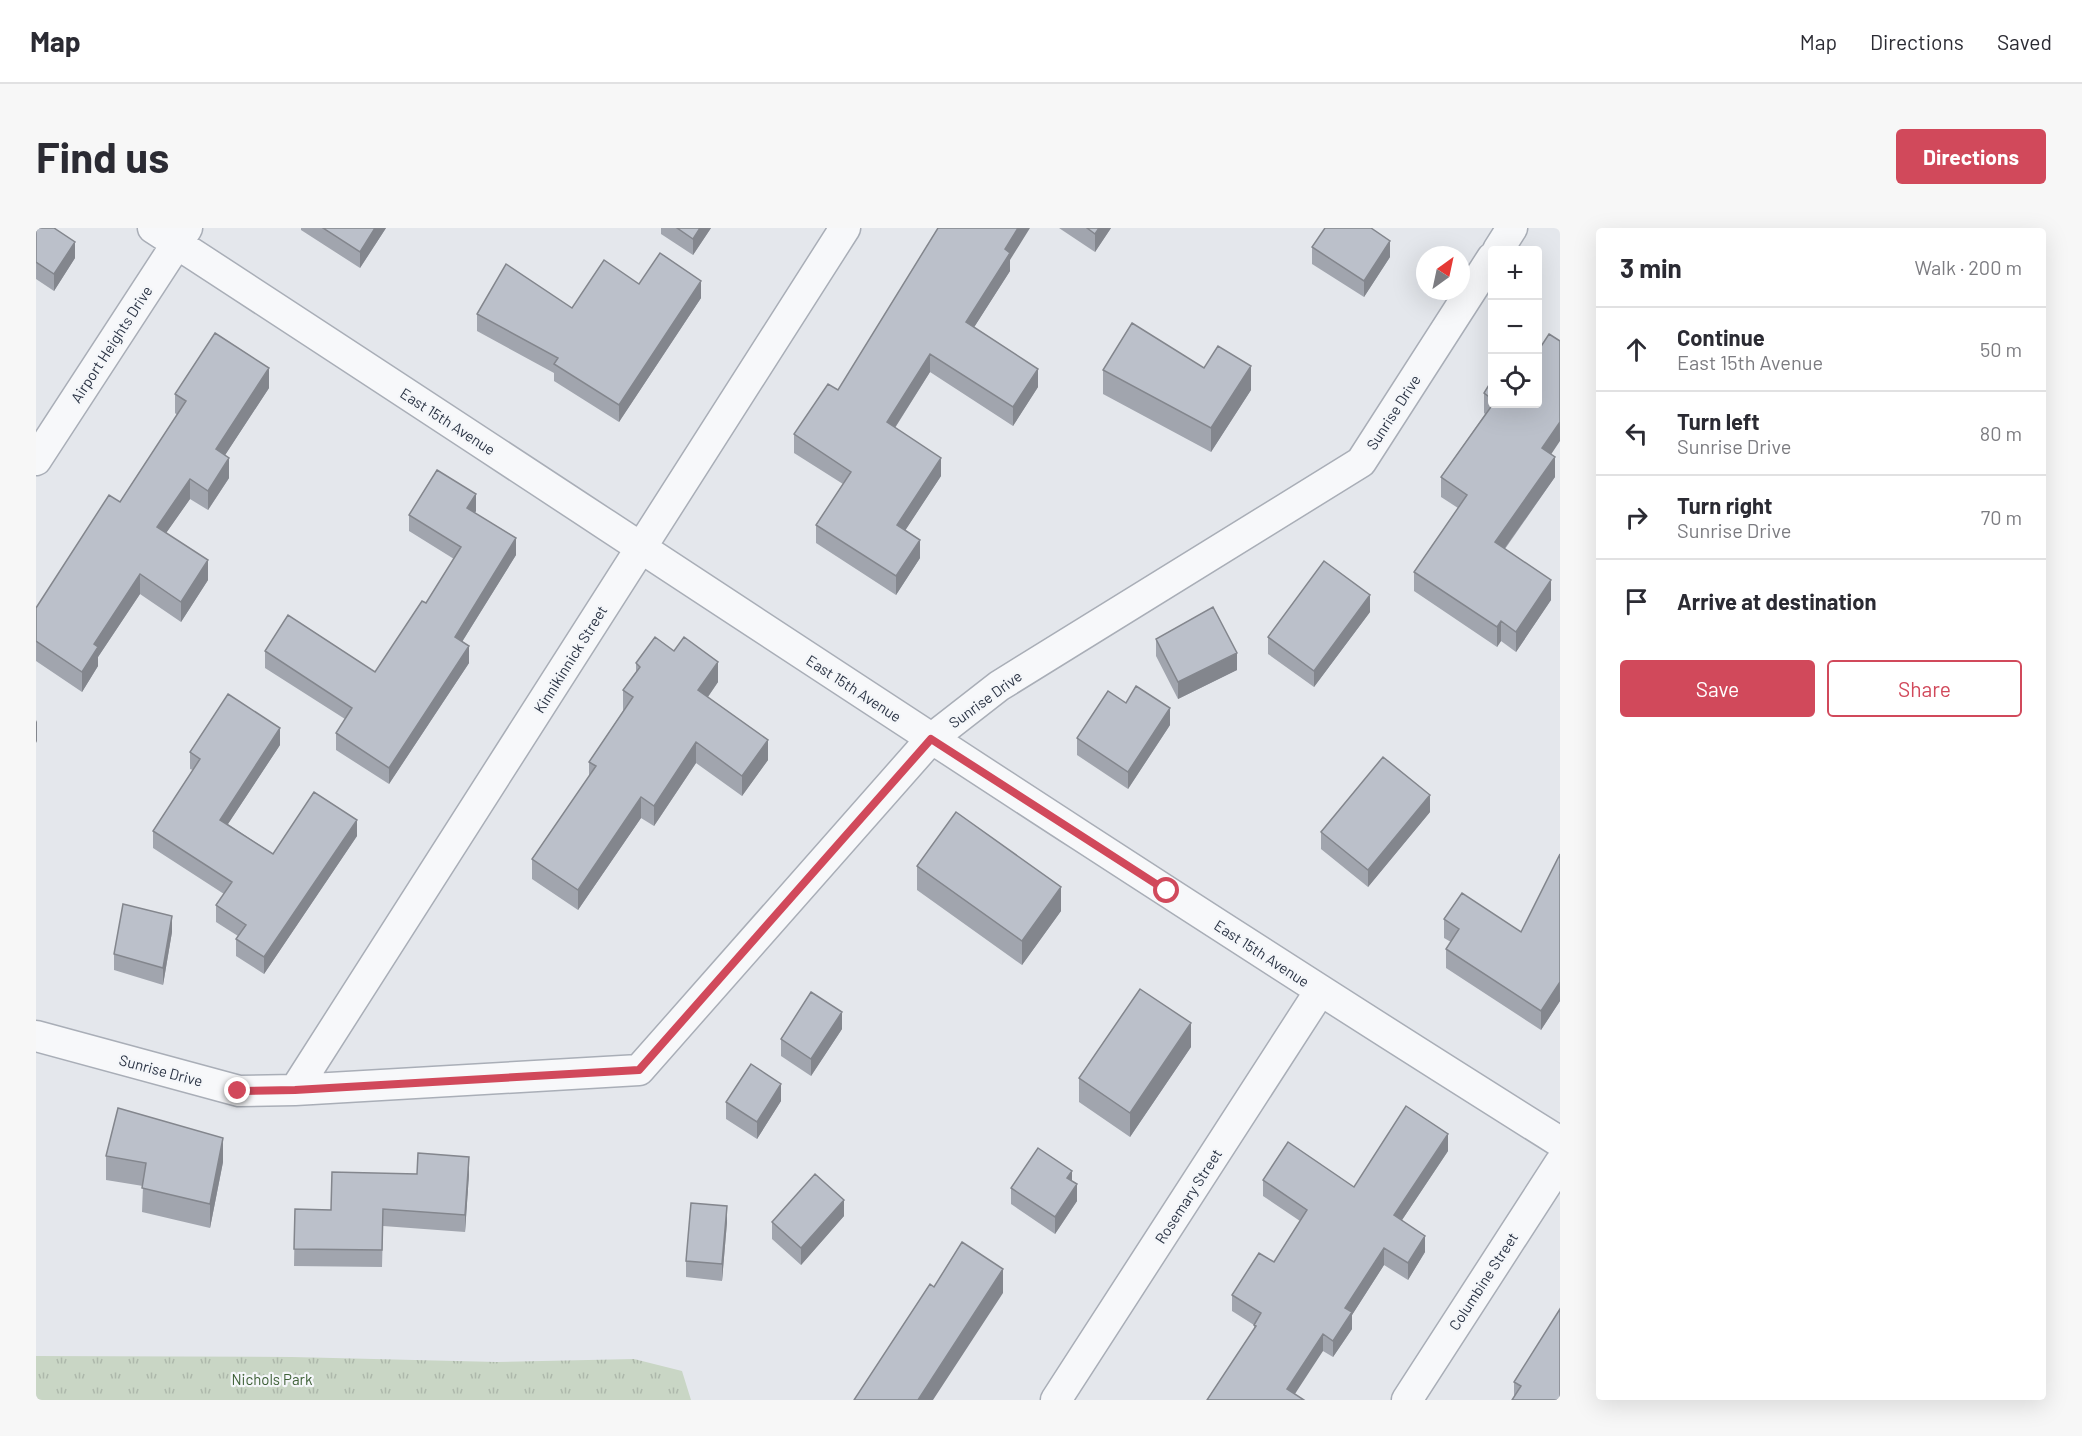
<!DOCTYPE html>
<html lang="en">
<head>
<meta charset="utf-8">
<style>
	body { margin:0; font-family:Barlow,sans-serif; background:#f7f7f7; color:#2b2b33 }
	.controls { position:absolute; right:18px; top:18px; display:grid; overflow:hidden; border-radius:6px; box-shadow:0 6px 24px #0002 }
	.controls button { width:54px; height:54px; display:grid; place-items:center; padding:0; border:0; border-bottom:2px solid #e1e1e2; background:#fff; color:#2b2b33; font:30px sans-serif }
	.compass { position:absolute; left:1380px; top:18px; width:54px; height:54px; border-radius:50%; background:#fff; box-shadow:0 6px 24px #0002; rotate:33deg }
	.stop { position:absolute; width:18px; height:18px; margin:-14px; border:4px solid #d1495b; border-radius:50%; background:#fff }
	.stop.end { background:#d1495b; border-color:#fff; box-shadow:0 2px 6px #0008 }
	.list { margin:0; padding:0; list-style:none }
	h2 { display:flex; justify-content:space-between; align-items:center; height:78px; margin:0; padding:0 24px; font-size:26px }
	h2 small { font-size:20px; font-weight:400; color:#7c7c81 }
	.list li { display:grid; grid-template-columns:39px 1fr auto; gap:18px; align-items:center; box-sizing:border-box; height:84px; padding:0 24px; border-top:2px solid #e1e1e2 }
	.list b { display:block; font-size:22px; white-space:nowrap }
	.list p { margin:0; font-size:20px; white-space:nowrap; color:#7c7c81 }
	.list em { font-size:20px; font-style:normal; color:#7c7c81 }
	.actions { display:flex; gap:12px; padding:18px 24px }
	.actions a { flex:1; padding:14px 0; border:2px solid #d1495b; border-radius:6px; text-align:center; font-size:21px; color:#d1495b }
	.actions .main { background:#d1495b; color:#fff }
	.icon { flex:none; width:33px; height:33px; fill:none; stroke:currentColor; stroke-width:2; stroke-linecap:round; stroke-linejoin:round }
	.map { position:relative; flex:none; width:1524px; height:1172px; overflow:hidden; border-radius:6px }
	header { display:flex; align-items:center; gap:36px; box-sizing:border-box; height:84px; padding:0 30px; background:#fff; border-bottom:2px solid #e1e1e2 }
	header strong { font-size:28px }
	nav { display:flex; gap:33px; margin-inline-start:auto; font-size:21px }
	.intro { display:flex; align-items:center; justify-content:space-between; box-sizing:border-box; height:144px; padding:0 36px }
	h1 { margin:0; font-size:42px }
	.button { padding:15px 27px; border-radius:6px; background:#d1495b; color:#fff; font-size:21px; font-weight:700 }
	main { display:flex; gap:36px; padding:0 36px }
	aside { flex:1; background:#fff; border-radius:6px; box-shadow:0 6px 24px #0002 }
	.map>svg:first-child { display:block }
</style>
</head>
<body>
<header>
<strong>Map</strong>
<nav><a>Map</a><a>Directions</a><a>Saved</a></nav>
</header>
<div class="intro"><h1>Find us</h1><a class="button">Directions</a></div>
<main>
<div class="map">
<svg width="1524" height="1172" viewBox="0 0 1524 1172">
	<defs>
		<pattern id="grass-tufts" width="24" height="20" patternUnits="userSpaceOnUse" patternTransform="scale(1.5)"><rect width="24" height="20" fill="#c9d6c5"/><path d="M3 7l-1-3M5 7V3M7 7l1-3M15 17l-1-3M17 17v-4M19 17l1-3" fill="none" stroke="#adb8ab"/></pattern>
	</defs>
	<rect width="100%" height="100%" fill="#e4e7ec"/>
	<path fill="url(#grass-tufts)" d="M0 1128 256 1129 461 1134 598 1131 646 1143 655 1172H0Z"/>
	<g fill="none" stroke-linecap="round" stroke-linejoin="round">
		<g stroke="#a9aeb7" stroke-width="33">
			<path id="street" d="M117 0C586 305 1050 617 1524 914
				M1462 22 1476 0
				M0 232 151 0
				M0 808 203 863 259 862 603 842 895 511 963 458 1325 234 1456 30
				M259 862 809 0
				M1020 1172 1284 763
				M1371 1172 1524 935"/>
		</g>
		<use href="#street" stroke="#f7f8fa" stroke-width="30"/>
	</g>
	<path fill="#a1a5ae" d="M0 0 39 30 18 63 0 51Z
		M265 0H350L324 40 265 2Z
		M625 0H675L657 27 625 6Z
		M1023 0H1075L1059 24Z
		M1276 19 1354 29 1328 69 1276 36Z
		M974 32V43L938 99 1002 159 977 198 894 144 859 200 905 248 869 302 884 330 860 367 780 315V297L807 256 758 225V206L802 162Z
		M603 56 665 70 583 194 518 153V145L441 103V86L536 80Z
		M1067 142 1215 162 1175 224 1067 166Z
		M1456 152V176L1515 227 1519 249 1469 321 1515 372 1480 424 1465 413 1461 419 1378 363V344L1422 280 1405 269V249L1449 186 1448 185V165Z
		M233 160 189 227 193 250 172 282 154 271 130 305 172 352 145 394 104 366 62 429V438L46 464 0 433V380L84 274 141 187 139 185V166Z
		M440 283 439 285 480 327 426 414 433 435 353 556 300 522V505L309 491 229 440V423L339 444 390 375 418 331 373 303V287Z
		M1334 384 1278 459 1232 426V409Z
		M1120 411 1201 442 1142 471 1120 428Z
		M600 435 682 454 672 469 732 532 706 568 660 535 618 598 605 590 542 682 496 651V631L553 548V534L587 483V462L600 444Z
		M1090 475 1134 497 1092 561 1041 527V510Z
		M244 517 192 596 237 626 321 608 228 746 200 728V711L202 708 180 694V677L188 666 117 620V603L157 542 154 541V524Z
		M1394 584 1332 659 1285 621V604Z
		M1524 626V773L1505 802 1410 740V721L1415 714 1408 710V691L1485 704Z
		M881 638 1025 683 986 737 881 662Z
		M136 704 127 757 78 742V726Z
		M806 801 775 848 745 828V811Z
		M1155 819 1094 909 1043 874V850Z
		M745 873 721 911 690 891V874Z
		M1412 923 1366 992 1389 1024 1372 1052 1348 1037 1316 1087V1101L1297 1129 1287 1123 1171 1172 1218 1101V1097L1196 1083V1067L1238 1034 1264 993 1227 968V952L1318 959Z
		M70 928 187 934 174 1000 106 984 107 958 70 952Z
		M381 946H433L429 1004 347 998 346 1039 258 1038 259 981 295 982Z
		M1036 953 1041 973 1019 1006 975 976V960Z
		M808 988 765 1037 736 1011V994Z
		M691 994 686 1053 650 1049V1033Z
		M1478 1154 1524 1172 1478 1169Z"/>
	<path fill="#83868d" d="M339 0H350L324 40V24Z
		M664 0H675L657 27V11Z
		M982 0H994L974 32V43L930 112V94L969 21Z
		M1063 0H1075L1059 24V6Z
		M1354 13V29L1328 69V53Z
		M39 14V30L18 63V46Z
		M665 53V70L583 194V177Z
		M894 126V144L851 212V194Z
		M1215 138V162L1175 224V200Z
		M233 140V160L180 241V221Z
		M1002 141V159L977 198V179Z
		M1524 194V213L1506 240V220Z
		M1519 229V249L1459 334V314Z
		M193 230V250L172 282V263Z
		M905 230V248L861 315V297Z
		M154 251V271L121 318V299Z
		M440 266V283L431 296V280Z
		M480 310V327L419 425V409Z
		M884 312V330L860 367V348Z
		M172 332V352L145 394V374Z
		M104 346V366L62 429V438L46 464V444L58 416Z
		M1515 352V372L1480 424V404Z
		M1334 367V384L1278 459V443Z
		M1465 393V413L1461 419V399Z
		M433 418V435L353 556V540Z
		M1201 425V442L1142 471V454Z
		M682 434V454L662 483V462Z
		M1134 480V497L1092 561V544Z
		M1 492V513L0 515V494Z
		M244 500V517L184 608V592Z
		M732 512V532L706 568V548Z
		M660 514V535L618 598V578Z
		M1394 567V584L1332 659V642Z
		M605 569V590L542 682V662Z
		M321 592V608L228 746V729Z
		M1025 659V683L986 737V713Z
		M136 688V704L127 757V740Z
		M1524 754V773L1505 802V783Z
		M806 784V801L775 848V831Z
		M1155 795V819L1094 909V885Z
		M745 856V873L721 911V894Z
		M1412 906V923L1358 1004V987Z
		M187 910V934L174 1000V976Z
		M433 929V946L429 1004V987Z
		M1036 943V959L1031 950Z
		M1041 956V973L1019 1006V989Z
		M808 972V988L765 1037V1020Z
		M691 978V994L686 1053V1036Z
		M1389 1008V1024L1372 1052V1035Z
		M1348 1020V1037L1316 1087V1101L1297 1129V1113L1309 1080Z
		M967 1041V1065L897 1172H882Z
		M1287 1106V1123L1255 1172 1251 1161Z"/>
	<path fill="#bbc0ca" stroke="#83868d" stroke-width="1.5" d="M0 0H18L39 14 18 46 0 34Z
		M287 0H339L324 24Z
		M641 0H664L657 11Z
		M902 0H982L969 21 974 25 930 94 1002 141 977 179 894 126 851 194 905 230 861 297 884 312 860 348 780 297 815 244 758 206 792 156 802 162Z
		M1051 0H1063L1059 6Z
		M1289 0H1335L1354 13 1328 53 1276 19Z
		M624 25 665 53 583 177 518 136 522 130 441 86 470 36 536 80 568 32 603 56Z
		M1096 95 1168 140 1182 118 1215 138 1175 200 1067 142Z
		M179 105 233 140 180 221 193 230 172 263 154 251 121 299 172 332 145 374 104 346 58 416 62 419 46 444 0 413V380L73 267 84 274 150 173 139 166Z
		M1513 106 1524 113V194L1506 220 1519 229 1459 314 1515 352 1480 404 1465 393 1461 399 1378 344 1431 267 1405 249 1457 176H1502V123Z
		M1456 152V171L1448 165Z
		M401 242 440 266 431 280 480 310 419 409 433 418 353 540 300 505 316 480 229 423 252 387 339 444 386 373 390 375 425 319 373 287Z
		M1288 333 1334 367 1278 443 1232 409Z
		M1177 379 1201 425 1142 454 1120 411Z
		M619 409 638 423 648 409 682 434 662 462 732 512 706 548 660 514 618 578 605 569 542 662 496 631 560 538 553 534 597 469 587 462 604 439 600 435Z
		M1100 458 1134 480 1092 544 1041 510 1072 463 1090 475Z
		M192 466 244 500 184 592 237 626 278 564 321 592 228 729 200 711 210 697 180 677 196 654 117 603 164 531 154 524Z
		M1347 529 1394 567 1332 642 1285 604Z
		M920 584 1025 659 986 713 881 638Z
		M1524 626V754L1505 783 1410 721 1423 701 1408 691 1426 665 1485 704Z
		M87 676 136 688 127 740 78 726Z
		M1104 761 1155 795 1094 885 1043 850Z
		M775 764 806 784 775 831 745 811Z
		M715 836 745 856 721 894 690 874Z
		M1370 878 1412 906 1358 987 1389 1008 1372 1035 1348 1020 1309 1080 1316 1084 1297 1113 1287 1106 1251 1161 1268 1172H1171L1220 1098 1218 1097 1225 1085 1196 1067 1223 1025 1238 1034 1271 982 1227 952 1252 914 1318 959Z
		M82 880 187 910 174 976 106 960 110 935 70 928Z
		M1002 920 1036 943 1031 950 1041 956 1019 989 975 960Z
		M382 925 433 929 429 987 347 981 346 1022 258 1021 259 981 295 982 296 944 381 946Z
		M779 946 808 972 765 1020 736 994Z
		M655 975 691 978 686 1036 650 1033Z
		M926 1014 967 1041 882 1172H818L894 1056 898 1059Z
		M1524 1081V1172H1476L1485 1158 1478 1154Z"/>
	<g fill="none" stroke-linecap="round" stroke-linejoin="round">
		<path stroke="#d1495b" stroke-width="8" d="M202 863 259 862 603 842 895 511 1131 663"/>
	</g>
	<g text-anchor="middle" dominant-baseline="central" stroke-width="4.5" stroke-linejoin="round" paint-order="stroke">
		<g font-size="15" fill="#2b3445" stroke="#f4f6f9">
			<text transform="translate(75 116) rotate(-57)">Airport Heights Drive</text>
			<text transform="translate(1357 184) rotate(-57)">Sunrise Drive</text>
			<text transform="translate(412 193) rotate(33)">East 15th Avenue</text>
			<text transform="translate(534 431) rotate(-58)">Kinnikinnick Street</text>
			<text transform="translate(818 460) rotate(33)">East 15th Avenue</text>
			<text transform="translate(949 471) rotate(-36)">Sunrise Drive</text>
			<text transform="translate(1226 725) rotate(33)">East 15th Avenue</text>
			<text transform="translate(125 842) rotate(15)">Sunrise Drive</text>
			<text transform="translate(1152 968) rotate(-57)">Rosemary Street</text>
			<text transform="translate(1447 1053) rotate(-57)">Columbine Street</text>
		</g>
		<g font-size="15" fill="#3f6138" stroke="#f4f6f9">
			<text x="236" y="1151">Nichols Park</text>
		</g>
	</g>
</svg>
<div class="controls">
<button>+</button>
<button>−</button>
<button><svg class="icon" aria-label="locate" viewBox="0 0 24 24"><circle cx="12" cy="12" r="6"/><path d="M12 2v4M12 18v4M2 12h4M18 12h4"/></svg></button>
</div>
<svg class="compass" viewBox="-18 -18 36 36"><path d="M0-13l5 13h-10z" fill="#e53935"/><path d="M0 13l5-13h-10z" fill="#7c7c81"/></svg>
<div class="stop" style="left:1131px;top:663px"></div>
<div class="stop end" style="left:202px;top:863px"></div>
</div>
<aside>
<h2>3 min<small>Walk · 200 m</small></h2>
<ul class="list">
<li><svg class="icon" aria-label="ahead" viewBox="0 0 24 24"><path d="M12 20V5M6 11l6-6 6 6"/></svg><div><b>Continue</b><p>East 15th Avenue</p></div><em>50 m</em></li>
<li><svg class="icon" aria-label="left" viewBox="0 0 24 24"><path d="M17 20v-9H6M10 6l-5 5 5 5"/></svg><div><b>Turn left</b><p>Sunrise Drive</p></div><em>80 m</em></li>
<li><svg class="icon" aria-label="right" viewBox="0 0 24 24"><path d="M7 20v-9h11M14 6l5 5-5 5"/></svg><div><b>Turn right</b><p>Sunrise Drive</p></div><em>70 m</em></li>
<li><svg class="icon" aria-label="arrive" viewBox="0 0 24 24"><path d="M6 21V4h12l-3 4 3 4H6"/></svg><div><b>Arrive at destination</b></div></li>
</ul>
<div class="actions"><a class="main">Save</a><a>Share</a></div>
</aside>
</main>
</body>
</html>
